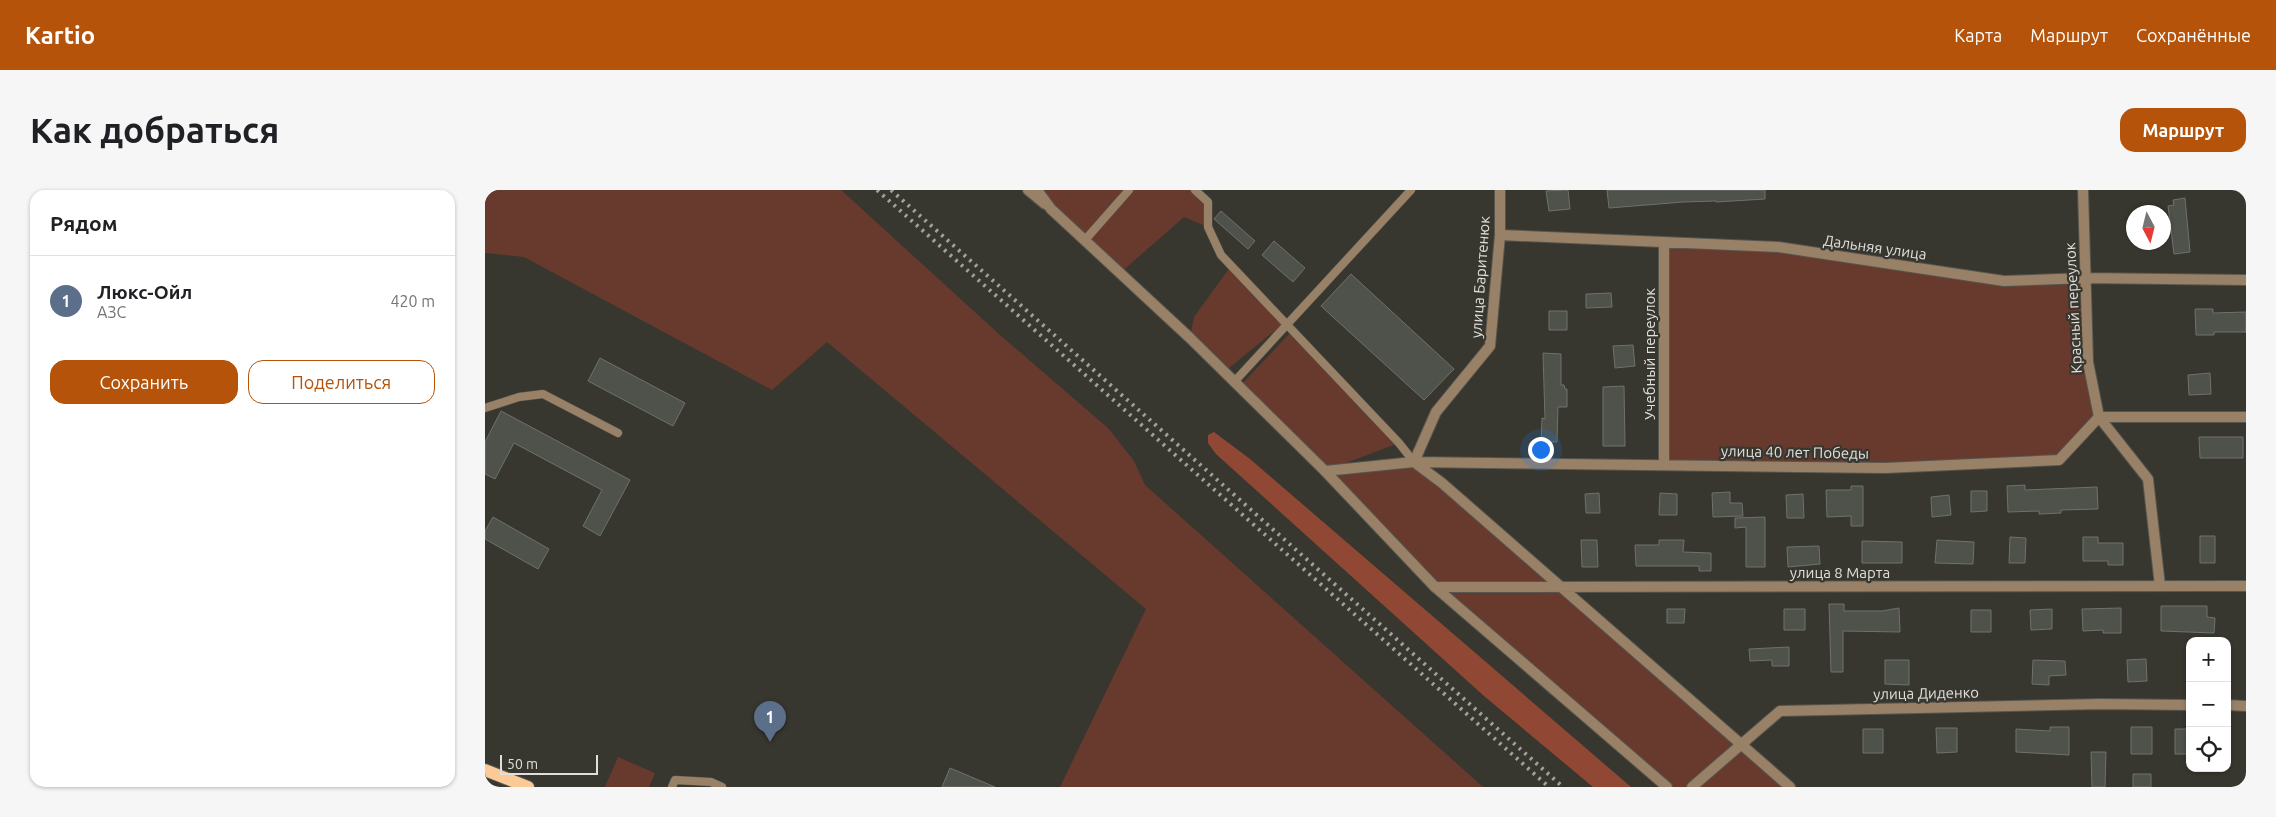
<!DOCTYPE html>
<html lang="ru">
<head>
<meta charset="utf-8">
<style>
	body { margin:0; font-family:Ubuntu,sans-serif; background:#f6f6f6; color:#202124 }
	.controls { position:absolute; right:15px; bottom:15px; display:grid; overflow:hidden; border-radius:10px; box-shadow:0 1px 4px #0004 }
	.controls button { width:45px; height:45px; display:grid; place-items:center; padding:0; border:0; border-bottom:1px solid #e0e0e0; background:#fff; color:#202124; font:25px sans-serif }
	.compass { position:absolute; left:1641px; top:15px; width:45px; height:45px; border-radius:50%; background:#fff; box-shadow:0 1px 4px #0004; rotate:173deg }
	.scale { position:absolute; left:15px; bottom:12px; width:98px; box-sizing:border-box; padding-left:5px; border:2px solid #e0dfdb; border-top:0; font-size:14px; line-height:18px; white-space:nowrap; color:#e0dfdb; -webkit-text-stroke:4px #38372f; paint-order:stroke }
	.you { position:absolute; left:1055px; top:259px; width:18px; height:18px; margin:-12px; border:4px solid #fff; border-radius:50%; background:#1a73e8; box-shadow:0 0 0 8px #1a73e833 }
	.badge { display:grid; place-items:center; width:32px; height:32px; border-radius:50%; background:#b45309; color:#fff; font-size:16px; font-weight:700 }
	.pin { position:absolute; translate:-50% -41px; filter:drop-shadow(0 1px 2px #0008) }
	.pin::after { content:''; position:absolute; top:26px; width:18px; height:15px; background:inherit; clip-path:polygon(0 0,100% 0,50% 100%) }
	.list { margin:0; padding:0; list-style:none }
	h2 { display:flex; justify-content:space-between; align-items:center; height:65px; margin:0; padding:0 20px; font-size:21px }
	h2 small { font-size:16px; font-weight:400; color:#757577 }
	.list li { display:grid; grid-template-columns:32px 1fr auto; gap:15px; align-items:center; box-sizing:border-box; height:90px; padding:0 20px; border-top:1px solid #e0e0e0 }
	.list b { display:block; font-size:19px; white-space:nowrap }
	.list p { margin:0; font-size:16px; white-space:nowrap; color:#757577 }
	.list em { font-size:16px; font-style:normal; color:#757577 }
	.actions { display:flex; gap:10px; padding:15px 20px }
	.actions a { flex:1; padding:11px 0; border:1px solid #b45309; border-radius:15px; text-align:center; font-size:18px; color:#b45309 }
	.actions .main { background:#b45309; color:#fff }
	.icon { flex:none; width:28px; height:28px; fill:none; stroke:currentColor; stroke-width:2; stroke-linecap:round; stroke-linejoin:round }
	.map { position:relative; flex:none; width:1761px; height:597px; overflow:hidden; border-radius:15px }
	header { display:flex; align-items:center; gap:30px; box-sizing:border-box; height:70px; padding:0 25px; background:#b45309; color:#fff }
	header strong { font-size:24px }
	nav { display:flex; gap:28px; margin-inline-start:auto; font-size:18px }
	.intro { display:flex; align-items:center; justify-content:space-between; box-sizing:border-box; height:120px; padding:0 30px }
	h1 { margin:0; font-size:35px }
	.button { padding:12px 22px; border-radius:15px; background:#b45309; color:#fff; font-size:18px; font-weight:700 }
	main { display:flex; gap:30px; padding:0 30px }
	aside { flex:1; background:#fff; border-radius:15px; box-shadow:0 1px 4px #0004 }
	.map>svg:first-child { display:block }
</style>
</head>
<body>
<header>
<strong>Kartio</strong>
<nav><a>Карта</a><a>Маршрут</a><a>Сохранённые</a></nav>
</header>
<div class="intro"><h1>Как добраться</h1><a class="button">Маршрут</a></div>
<main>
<aside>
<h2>Рядом<small></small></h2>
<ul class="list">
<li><span class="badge" style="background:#5c6f8a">1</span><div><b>Люкс-Ойл</b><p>АЗС</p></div><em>420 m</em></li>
</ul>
<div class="actions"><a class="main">Сохранить</a><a>Поделиться</a></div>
</aside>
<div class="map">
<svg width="1761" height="597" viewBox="0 0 1761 597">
	<rect width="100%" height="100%" fill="#38372f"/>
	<path fill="#683a2d" d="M0 0H356L515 145 623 238 649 271 660 295 998 597H575L661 419 342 152 287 200 39 67 0 63Z
		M552 0H710L723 12V37L699 27 635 83Z
		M1179 52 1293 57 1519 91 1600 88 1603 172 1614 227 1574 270 1400 278 1179 275Z
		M746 76 799 133 739 182 705 148 709 127Z
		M807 141 914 253 842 280 929 272 1305 597H1182L950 397 754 197Z
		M133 567 170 583 164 597H120Z"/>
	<path fill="#904834" d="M729 242 765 269 1146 597H1108L999 506 731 264 723 253V245Z"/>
	<path fill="#4e524a" stroke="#6e726a" d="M1083 0 1085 19 1064 21 1061 1Z
		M1122 0H1280V9L1231 12V11L1198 12 1124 18Z
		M1700 8 1705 62 1689 64 1683 16 1689 15 1688 10Z
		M736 21 770 51 763 59 729 29Z
		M789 51 820 78 808 92 777 65Z
		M866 84 969 179 939 210 836 116Z
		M1126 103 1127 117 1101 118V104Z
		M1710 119H1728V123L1761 122V142H1729V145H1711Z
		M1064 121H1082V140H1064Z
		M1148 155 1150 176 1130 178 1128 156Z
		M1058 163 1076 164V195H1079L1080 199H1082V217H1073L1072 252H1056L1057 228 1060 229Z
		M115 168 200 213 188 236 103 191Z
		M1725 183 1726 204 1704 205 1703 185Z
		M1139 196 1140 256H1118V197Z
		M16 221 145 290 115 346 98 336 117 300 29 253 10 289 0 284V252Z
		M1714 247H1758V268H1715Z
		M1540 295V300L1612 297 1613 319 1576 320V323L1554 324V321L1523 322 1522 296Z
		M1366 296H1378V336H1366V326L1342 327 1341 300H1366Z
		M1486 301H1502V321L1486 322Z
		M1245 302V313H1257L1258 326 1228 327 1227 303Z
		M1114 303 1115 323H1101L1100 304Z
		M1175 303 1192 304V325H1174Z
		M1318 304 1319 328H1302L1301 305Z
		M1464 305 1466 325 1447 327 1446 307Z
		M8 327 64 359 53 379 0 349V341Z
		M1280 327V377H1261V337L1250 338V328Z
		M1715 346H1730V373H1715Z
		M1525 347 1541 348 1540 373H1524Z
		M1598 347H1613V353H1638V375H1623V371H1598Z
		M1096 350H1112L1113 377H1097Z
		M1174 350H1199L1198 362 1226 363V381H1214V376H1151L1150 355H1174Z
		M1452 350 1489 352 1488 374 1450 373Z
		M1377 351 1417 352V373H1377Z
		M1334 356 1335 374 1303 377 1302 357Z
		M1344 414H1359V421H1397L1414 418 1415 442 1358 441V482H1346Z
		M1676 416H1722V427L1730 428 1729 443 1676 441Z
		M1636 418V443H1618V440L1598 441 1597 419Z
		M1182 419H1200L1199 433H1182Z
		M1299 419H1320V440H1299Z
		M1567 419V439L1546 440 1545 420Z
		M1486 420H1506V442H1486Z
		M1304 457V476H1287V470L1265 471 1264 459Z
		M1661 469 1662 491 1643 492 1642 470Z
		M1400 470H1424V495L1400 494Z
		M1548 470 1580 471 1581 485 1564 486V495L1547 494Z
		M1565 537H1584V565L1531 562V539L1565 541Z
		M1646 537H1667V564H1646Z
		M1451 538H1472V562L1452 563Z
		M1378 539H1398V563H1378Z
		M1690 539H1705V564H1690Z
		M1606 562H1621L1620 597H1607Z
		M465 578 510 597H457Z
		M1648 584H1666V597H1648Z"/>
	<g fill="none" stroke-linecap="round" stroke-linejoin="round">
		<g stroke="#56554e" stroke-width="9">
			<path id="service" d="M710 0 723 12V37L736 65 914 253 929 272
				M600 50 644 0
				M749 192 926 0
				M0 218 34 207 58 204 133 243
				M187 597 190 590 226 592 237 597"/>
		</g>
		<g stroke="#56554e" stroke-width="12">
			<path id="minor" d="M543 0 560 14
				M1015 0V45L1005 156 951 222 929 272 957 293 1305 597
				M1598 0 1603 172 1614 227 1663 289 1675 396
				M1015 45 1293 57 1519 91 1600 88 1761 90
				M1179 52V275
				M840 281 929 272 1400 278 1574 270 1614 227H1761
				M950 397 1761 396
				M1742 515 1761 516
				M1207 597 1295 521 1616 514 1705 515"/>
		</g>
		<g stroke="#56554e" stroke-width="12">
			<path id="tertiary" d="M552 0 566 19 705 148 840 281 950 397 1182 597"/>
		</g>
		<g stroke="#56554e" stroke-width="14">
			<path id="primary" d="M0 580 43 597"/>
		</g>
		<use href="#service" stroke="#998168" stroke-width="8"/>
		<use href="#minor" stroke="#998168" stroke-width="10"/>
		<use href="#tertiary" stroke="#998168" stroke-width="10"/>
		<use href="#primary" stroke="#fbca96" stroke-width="12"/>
		<path stroke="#a1a09a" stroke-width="4" stroke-dasharray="2.5 5" stroke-linecap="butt" d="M392 0 1064 597
			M406 0 1078 597"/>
	</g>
	<g text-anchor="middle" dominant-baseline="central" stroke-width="4.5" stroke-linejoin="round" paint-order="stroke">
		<g font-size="15" fill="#e0dfdb" stroke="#38372f">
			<text transform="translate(1390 57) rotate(8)">Дальняя улица</text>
			<text transform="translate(995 87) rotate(-86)">улица Баритенюк</text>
			<text transform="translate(1588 118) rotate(-93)">Красный переулок</text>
			<text transform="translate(1164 164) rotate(-90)">Учебный переулок</text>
			<text transform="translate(1310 262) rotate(1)">улица 40 лет Победы</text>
			<text x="1355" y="382">улица 8 Марта</text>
			<text transform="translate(1441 503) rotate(-1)">улица Диденко</text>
		</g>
	</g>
</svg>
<div class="controls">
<button>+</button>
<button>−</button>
<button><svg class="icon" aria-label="locate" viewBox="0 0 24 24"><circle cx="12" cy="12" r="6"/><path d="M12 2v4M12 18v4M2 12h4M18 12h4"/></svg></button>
</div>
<svg class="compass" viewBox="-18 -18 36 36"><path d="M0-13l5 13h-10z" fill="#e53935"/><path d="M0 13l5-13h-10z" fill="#757577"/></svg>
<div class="scale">50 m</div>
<div class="you"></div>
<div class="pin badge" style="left:285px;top:552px;background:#5c6f8a">1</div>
</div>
</main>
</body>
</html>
